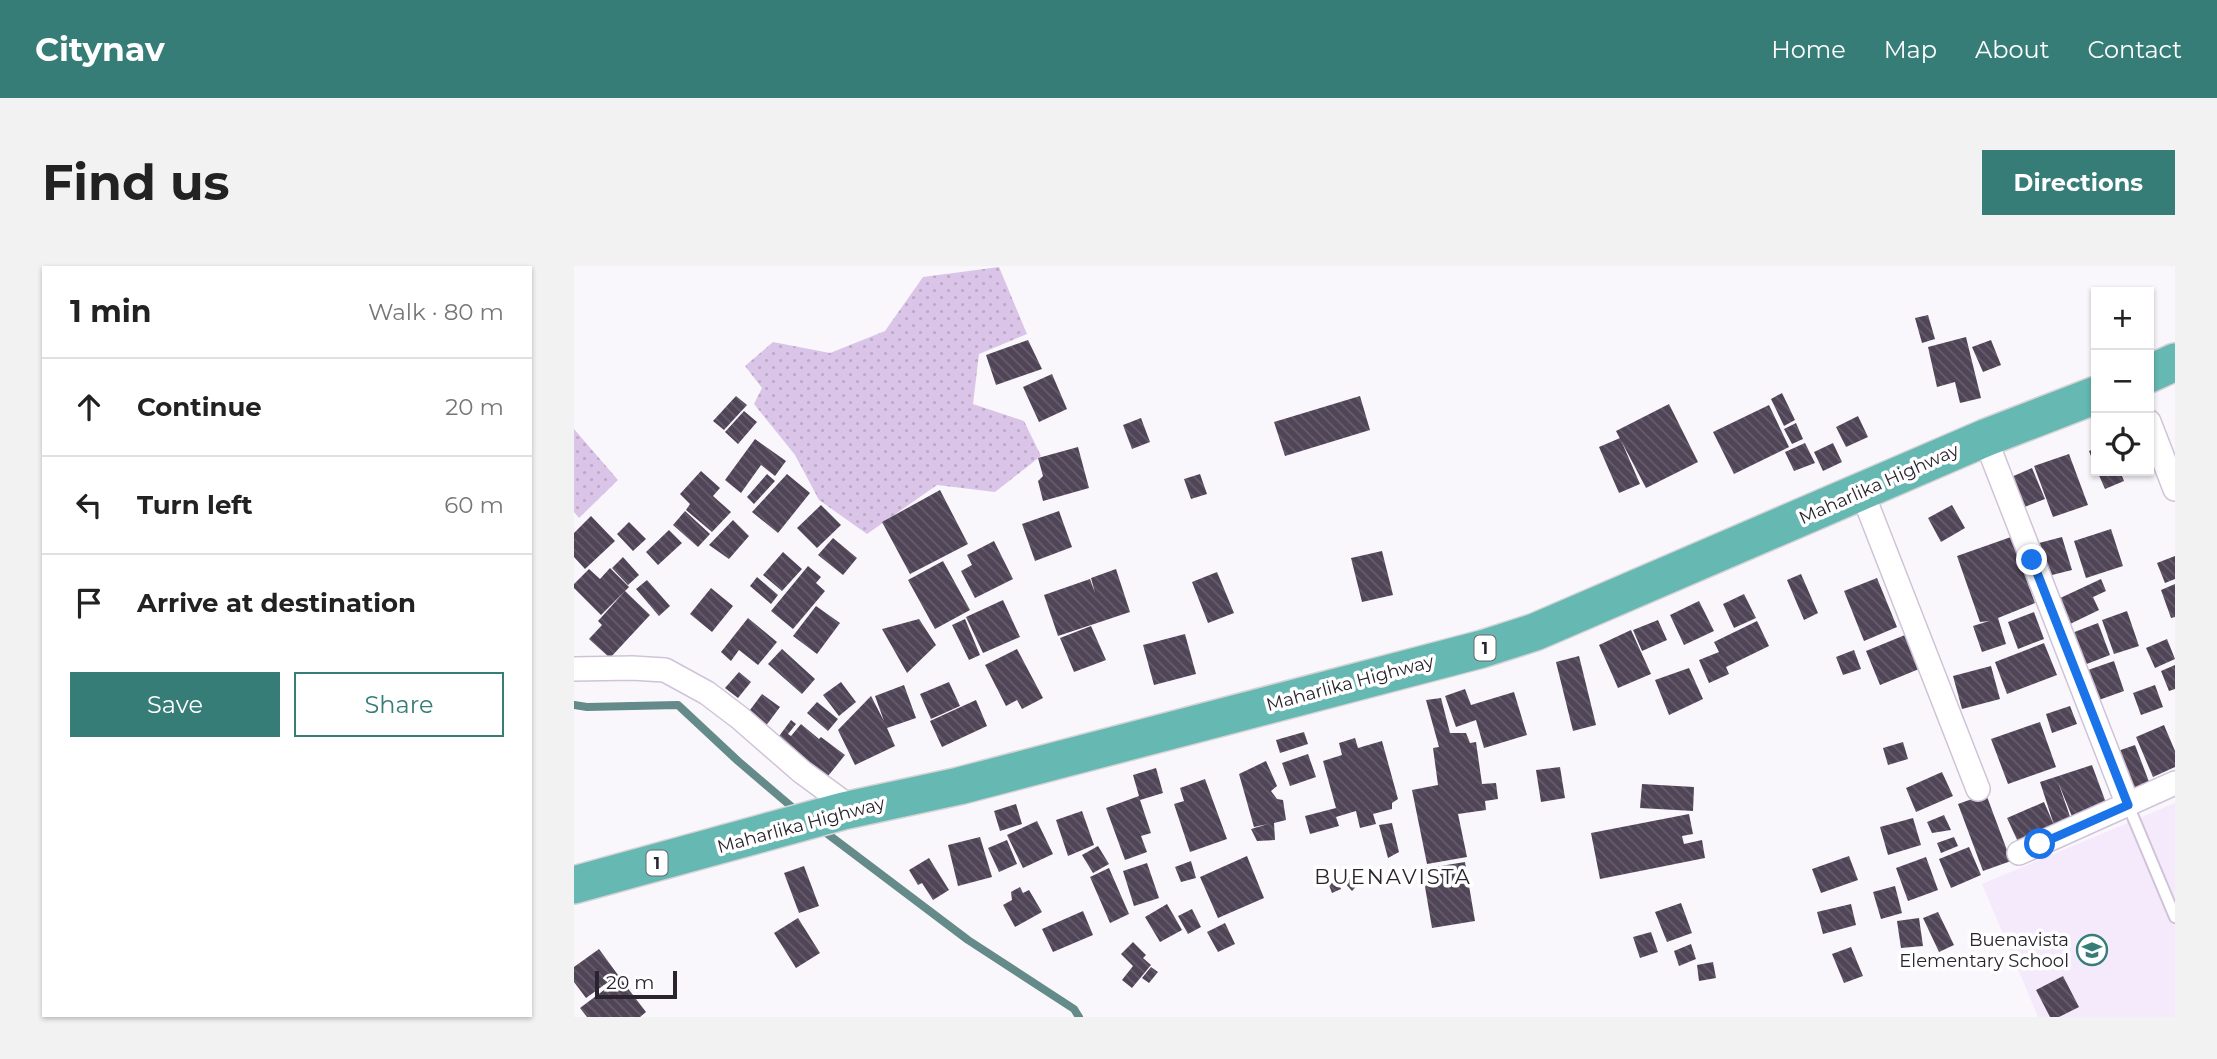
<!DOCTYPE html>
<html lang="en">
<head>
<meta charset="utf-8">
<style>
	body { margin:0; font-family:Montserrat,sans-serif; background:#f2f2f2; color:#222 }
	.controls { position:absolute; right:21px; top:21px; display:grid; overflow:hidden; border-radius:0px; box-shadow:0 2px 5px #0004 }
	.controls button { width:63px; height:63px; display:grid; place-items:center; padding:0; border:0; border-bottom:2px solid #e0e0e0; background:#fff; color:#222; font:35px sans-serif }
	.scale { position:absolute; left:21px; bottom:18px; width:82px; box-sizing:border-box; padding-left:7px; border:4px solid #29242d; border-top:0; font-size:19px; line-height:24px; white-space:nowrap; color:#29242d; -webkit-text-stroke:5px #fff; paint-order:stroke }
	.stop { position:absolute; width:21px; height:21px; margin:-16px; border:5px solid #1a73e8; border-radius:50%; background:#fff }
	.stop.end { background:#1a73e8; border-color:#fff; box-shadow:0 2px 7px #0008 }
	.list { margin:0; padding:0; list-style:none }
	h2 { display:flex; justify-content:space-between; align-items:center; height:91px; margin:0; padding:0 28px; font-size:30px }
	h2 small { font-size:23px; font-weight:400; color:#767676 }
	.list li { display:grid; grid-template-columns:46px 1fr auto; gap:21px; align-items:center; box-sizing:border-box; height:98px; padding:0 28px; border-top:2px solid #e0e0e0 }
	.list b { display:block; font-size:26px; white-space:nowrap }
	.list em { font-size:23px; font-style:normal; color:#767676 }
	.actions { display:flex; gap:14px; padding:21px 28px }
	.actions a { flex:1; padding:16px 0; border:2px solid #367d78; border-radius:0px; text-align:center; font-size:24px; color:#367d78 }
	.actions .main { background:#367d78; color:#fff }
	.icon { flex:none; width:38px; height:38px; fill:none; stroke:currentColor; stroke-width:2; stroke-linecap:round; stroke-linejoin:round }
	.map { position:relative; flex:none; width:1601px; height:751px; overflow:hidden; border-radius:0px }
	header { display:flex; align-items:center; gap:42px; box-sizing:border-box; height:98px; padding:0 35px; background:#367d78; color:#fff }
	header strong { font-size:33px }
	nav { display:flex; gap:38px; margin-inline-start:auto; font-size:24px }
	.intro { display:flex; align-items:center; justify-content:space-between; box-sizing:border-box; height:168px; padding:0 42px }
	h1 { margin:0; font-size:49px }
	.button { padding:18px 32px; border-radius:0px; background:#367d78; color:#fff; font-size:24px; font-weight:700 }
	main { display:flex; gap:42px; padding:0 42px }
	aside { flex:1; background:#fff; border-radius:0px; box-shadow:0 2px 5px #0004 }
	.map>svg:first-child { display:block }
</style>
</head>
<body>
<header>
<strong>Citynav</strong>
<nav><a>Home</a><a>Map</a><a>About</a><a>Contact</a></nav>
</header>
<div class="intro"><h1>Find us</h1><a class="button">Directions</a></div>
<main>
<aside>
<h2>1 min<small>Walk · 80 m</small></h2>
<ul class="list">
<li><svg class="icon" aria-label="ahead" viewBox="0 0 24 24"><path d="M12 20V5M6 11l6-6 6 6"/></svg><div><b>Continue</b></div><em>20 m</em></li>
<li><svg class="icon" aria-label="left" viewBox="0 0 24 24"><path d="M17 20v-9H6M10 6l-5 5 5 5"/></svg><div><b>Turn left</b></div><em>60 m</em></li>
<li><svg class="icon" aria-label="arrive" viewBox="0 0 24 24"><path d="M6 21V4h12l-3 4 3 4H6"/></svg><div><b>Arrive at destination</b></div></li>
</ul>
<div class="actions"><a class="main">Save</a><a>Share</a></div>
</aside>
<div class="map">
<svg width="1601" height="751" viewBox="0 0 1601 751">
	<defs>
		<pattern id="grass-dots" width="8" height="8" patternUnits="userSpaceOnUse" patternTransform="scale(1.75)"><rect width="8" height="8" fill="#dac5e8"/><path d="M2 2h.1M6 6h.1" fill="none" stroke="#bba9c7" stroke-width="1.8" stroke-linecap="round"/></pattern>
		<pattern id="building-back-hatch" width="6" height="6" patternUnits="userSpaceOnUse" patternTransform="scale(1.75)"><rect width="6" height="6" fill="#504557"/><path d="M-1 5l2 2M0 0l6 6M5-1l2 2" fill="none" stroke="#665d6c"/></pattern>
	</defs>
	<rect width="100%" height="100%" fill="#faf7fc"/>
	<path fill="#f4eafb" d="M1601 537V751H1464L1408 618Z"/>
	<path fill="url(#grass-dots)" d="M425 1 453 68 405 88 399 138 450 155 467 190 421 226 363 219 293 268 245 234 221 189 180 138 188 122 171 100 199 76 256 87 311 65 349 11Z
		M0 163 44 214 5 252 0 246Z"/>
	<g fill="none" stroke-linecap="round" stroke-linejoin="round">
		<path stroke="#648a89" stroke-width="8" d="M0 439 13 441 104 439 164 495 225 547
			M247 563 394 674 500 743 505 751"/>
	</g>
	<path fill="url(#building-back-hatch)" d="M1354 49 1361 73 1348 77 1341 52Z
		M1392 71 1407 132 1386 137 1381 116 1363 121 1354 81Z
		M454 74 468 103 422 119 412 89Z
		M1417 74 1427 99 1409 106 1398 81Z
		M478 108 493 143 465 156 449 121Z
		M1208 127 1221 154 1210 160 1197 133Z
		M162 130 173 139 150 164 139 155Z
		M786 130 796 164 711 190 700 156Z
		M1095 138 1124 196 1072 222 1042 165Z
		M1195 139 1215 181 1160 208 1139 166Z
		M170 145 183 156 164 178 151 166Z
		M1284 150 1294 171 1272 181 1262 161Z
		M567 152 576 176 558 183 549 159Z
		M1222 157 1229 173 1218 178 1210 163Z
		M1046 172 1066 218 1045 227 1025 181Z
		M181 173 212 195 201 210 187 199 167 227 151 214Z
		M1231 177 1241 197 1220 205 1211 186Z
		M1259 177 1268 196 1249 205 1240 186Z
		M504 181 515 222 469 235 464 215 469 210 464 192Z
		M1522 182V203L1515 185Z
		M1495 188 1514 239 1479 251 1460 200Z
		M1458 202 1471 233 1448 242 1435 212Z
		M127 205 146 222 139 230 157 246 138 266 112 244 116 238 106 228Z
		M1523 205H1546L1550 215 1531 223Z
		M193 208 201 215 180 238 173 231Z
		M213 208 236 227 204 267 178 246Z
		M626 208 633 228 617 233 610 213Z
		M366 224 394 278 336 308 308 256Z
		M247 239 267 259 243 282 223 262Z
		M1378 239 1391 262 1367 276 1354 252Z
		M111 245 136 268 124 281 99 259Z
		M485 245 498 281 461 295 448 258Z
		M17 250 41 275 11 303 0 291V267Z
		M159 254 175 270 155 293 135 279Z
		M55 256 72 273 59 285 43 268Z
		M1537 263 1549 300 1512 312 1500 275Z
		M95 264 108 277 84 299 72 286Z
		M1437 271 1461 337 1424 352 1432 378 1408 386 1399 360 1415 355 1406 356 1383 290Z
		M1488 271 1498 304 1474 310 1465 277Z
		M259 272 283 292 269 309 244 289Z
		M420 275 439 313 401 332 387 305 398 299 393 289Z
		M808 285 819 329 788 336 777 292Z
		M209 286 228 303 208 325 189 309Z
		M1601 290V313L1591 317 1583 297Z
		M49 291 65 309 54 319 38 302Z
		M369 295 396 344 361 363 334 314Z
		M234 300 247 311 242 317 251 325 219 363 197 345Z
		M36 302 55 321 27 349 0 322V318L15 303 26 313Z
		M542 303 556 346 484 370 470 329 516 313 521 327 517 312Z
		M643 306 660 347 634 357 618 316Z
		M1227 308 1244 347 1230 354 1213 314Z
		M183 311 204 329 197 338 176 320Z
		M1303 312 1323 361 1290 375 1270 325Z
		M1527 313 1532 325 1519 331 1525 344 1494 359 1482 334Z
		M73 314 96 340 85 350 62 323Z
		M1601 318V351L1597 352 1587 324Z
		M137 322 159 340 138 366 116 348Z
		M51 325 76 349 36 392 15 373 28 359 24 355Z
		M1170 328 1182 352 1160 362 1149 338Z
		M429 334 446 371 409 387 392 351Z
		M1125 335 1140 365 1110 379 1096 349Z
		M242 340 266 357 243 388 219 370Z
		M1553 345 1565 380 1540 388 1528 354Z
		M1460 346 1470 373 1444 383 1434 356Z
		M174 352 203 376 184 399 165 384 157 395 147 386Z
		M345 353 362 379 333 407 308 363Z
		M391 353 406 389 395 394 378 359Z
		M1084 354 1093 374 1068 385 1059 364Z
		M1183 355 1195 380 1152 401 1155 408 1135 417 1125 394 1145 386 1140 376Z
		M1524 357 1536 389 1510 399 1498 367Z
		M517 360 532 394 500 406 486 372Z
		M1057 364 1077 408 1044 422 1025 379Z
		M611 368 622 408 580 419 569 379Z
		M1331 369 1345 403 1306 419 1292 385Z
		M1593 373 1601 393 1581 402 1572 382Z
		M1470 377 1483 409 1433 428 1421 396Z
		M208 383 241 413 228 428 194 398Z
		M443 383 469 432 448 443 443 434 432 440 411 399Z
		M1280 384 1287 403 1269 409 1262 391Z
		M1005 390 1022 459 999 465 982 396Z
		M1540 395 1550 425 1522 435 1511 405Z
		M1601 399V423L1595 425 1587 405Z
		M1417 400 1426 433 1388 443 1379 410Z
		M1115 402 1129 433 1095 449 1081 414Z
		M165 406 177 416 164 432 151 422Z
		M267 416 282 436 265 450 249 429Z
		M375 416 386 440 357 453 346 428Z
		M330 419 342 452 313 462 321 480 281 499 264 464 297 430 310 455 301 430Z
		M1581 419 1589 441 1567 449 1559 427Z
		M891 423 897 439 940 426 953 469 910 482 902 454 882 461 871 430Z
		M188 428 206 441 188 465 170 452Z
		M867 432 876 467H892L896 477 902 476 908 518 922 517 924 533 911 535 912 544 884 548 893 591 853 598 838 524 864 519 859 482 865 481 852 434Z
		M402 434 413 460 368 481 356 455Z
		M243 436 264 453 254 465 233 447Z
		M1496 440 1503 458 1478 467 1472 448Z
		M217 454 222 458 214 468 217 470 227 458 245 473 247 471 271 489 250 515 200 477Z
		M1466 456 1482 501 1434 518 1417 473Z
		M1590 459 1601 485V501L1579 511 1562 471Z
		M730 466 734 478 706 487 702 474Z
		M781 472 784 482 808 475 824 533 818 537V543L799 548 802 558 786 562 782 545 762 551 765 560 736 568 731 550 762 542 749 495 768 489 765 477Z
		M1329 476 1334 493 1314 499 1309 482Z
		M1561 479 1577 521 1554 530 1538 487Z
		M734 488 742 511 716 520 708 497Z
		M692 495 703 520 697 525 703 533 709 534 712 554 700 557 701 574 683 575 677 563 694 558 680 561 665 508Z
		M1518 499 1535 545 1501 558 1484 516 1500 562 1445 578 1433 552 1470 536 1480 559 1466 516Z
		M986 501 991 532 967 536 962 504Z
		M582 502 589 527 566 534 577 567 567 570 573 586 551 594 532 542 565 530 559 509Z
		M1368 506 1379 530 1342 546 1332 522Z
		M631 513 653 573 616 586 600 538 610 535 606 522Z
		M1068 518 1120 521 1119 545 1066 542Z
		M1412 528 1437 595 1409 605 1384 538Z
		M442 538 448 558 426 565 420 545Z
		M508 545 520 579 494 590 482 554Z
		M1115 548 1119 568 1108 570 1110 578 1128 574 1131 592 1026 613 1017 567Z
		M1370 549 1377 564 1358 567 1353 556Z
		M1339 552 1347 579 1314 589 1306 561Z
		M463 555 479 588 449 602 433 569Z
		M818 557 825 586 814 592 805 559Z
		M406 571 418 611 384 620 374 579Z
		M1380 571 1384 580 1367 587 1363 577Z
		M433 574 443 598 425 606 414 582Z
		M524 580 535 598 519 607 508 589Z
		M1395 581 1407 609 1377 622 1365 593Z
		M673 590 690 632 644 652 626 611Z
		M1275 590 1284 614 1247 627 1238 603Z
		M1352 591 1364 624 1334 635 1322 602Z
		M355 592 375 624 359 634 348 617 344 619 335 604Z
		M617 595 622 612 607 616 601 601Z
		M891 596 901 655 858 662 848 603Z
		M573 597 585 632 560 640 549 605Z
		M230 600 245 640 225 647 210 607Z
		M535 602 555 648 536 657 516 611Z
		M784 603 792 610 778 625 771 617Z
		M762 610 767 623 758 627 753 614Z
		M1321 620 1328 647 1307 653 1299 626Z
		M446 621 449 627 455 624 468 646 441 661 429 639 438 634 437 626Z
		M1107 637 1118 667 1093 676 1081 646Z
		M593 638 608 664 586 676 571 651Z
		M1277 638 1282 659 1249 668 1243 646Z
		M618 643 627 661 614 668 604 650Z
		M509 645 519 669 479 686 468 663Z
		M1364 646 1380 679 1365 686 1349 652Z
		M224 652 246 687 222 702 200 667Z
		M1345 652 1349 680 1327 682 1323 655Z
		M651 657 661 678 644 686 633 666Z
		M1077 666 1084 686 1066 692 1059 671Z
		M559 676 572 689 569 692 577 699 558 722 548 714 559 700 547 688Z
		M1117 678 1122 693 1105 700 1100 685Z
		M1277 681 1289 710 1270 717 1258 688Z
		M25 683 44 709 12 732 0 716V701Z
		M1139 696 1142 712 1125 715 1123 699Z
		M577 701 584 706 575 717 568 712Z
		M1489 710 1505 741 1485 751H1476L1462 724Z
		M46 712 72 746 66 751H13L6 742Z"/>
	<g fill="none" stroke-linecap="round" stroke-linejoin="round">
		<g stroke="#d0c3d9" stroke-width="14">
			<path id="service" d="M1554 539 1601 651"/>
		</g>
		<g stroke="#d0c3d9" stroke-width="26">
			<path id="minor" d="M1575 156 1601 223
				M1411 172 1554 539
				M1288 226 1404 523
				M0 403 58 402 91 404 133 427 166 452 228 506 280 544
				M1445 587 1601 517"/>
		</g>
		<g stroke="#d4d3d5" stroke-width="40">
			<path id="trunk" d="M1575 108 1601 96
				M0 619 269 545 385 520 908 383 961 366 1411 172 1522 129"/>
		</g>
		<use href="#service" stroke="#fff" stroke-width="10"/>
		<use href="#minor" stroke="#fff" stroke-width="23"/>
		<use href="#trunk" stroke="#66b8b2" stroke-width="37"/>
	</g>
	<g fill="none" stroke-linecap="round" stroke-linejoin="round">
		<path stroke="#1a73e8" stroke-width="9" d="M1458 294 1554 539 1466 578"/>
	</g>
	<defs>
		<g id="school-ring" transform="scale(1.575)"><circle r="9.5" fill="#fff" stroke="#367d78" stroke-width="1.5"/><path d="M0-5L7-2L0 1L-7-2ZM-4 1L0 2.5L4 1V4Q0 6-4 4Z" fill="#367d78"/></g>
	</defs>
	<g fill-rule="evenodd">
		<use href="#school-ring" x="1518" y="684"/>
	</g>
	<g text-anchor="middle" dominant-baseline="central" stroke-width="7" stroke-linejoin="round" paint-order="stroke">
		<g fill="#fff" stroke="#69666c" stroke-width="2">
			<rect x="900.5" y="369.5" width="21" height="25" rx="5"/>
			<rect x="72.5" y="584.5" width="21" height="25" rx="5"/>
		</g>
		<g font-size="16" font-weight="bold" fill="#29242d">
			<text x="911" y="382">1</text>
			<text x="83" y="597">1</text>
		</g>
		<g font-size="18" fill="#29242d" stroke="#fff">
			<text transform="translate(1305 218) rotate(-24)">Maharlika Highway</text>
			<text transform="translate(776 417) rotate(-15)">Maharlika Highway</text>
			<text transform="translate(227 559) rotate(-15)">Maharlika Highway</text>
		</g>
		<g font-size="18" fill="#29242d" stroke="#fff" text-anchor="end">
			<text x="1495" y="674">Buenavista<tspan x="1495" dy="21">Elementary School</tspan></text>
		</g>
		<g font-size="21" letter-spacing="2" fill="#29242d" stroke="#fff">
			<text x="819" y="610">BUENAVISTA</text>
		</g>
	</g>
</svg>
<div class="controls">
<button>+</button>
<button>−</button>
<button><svg class="icon" aria-label="locate" viewBox="0 0 24 24"><circle cx="12" cy="12" r="6"/><path d="M12 2v4M12 18v4M2 12h4M18 12h4"/></svg></button>
</div>
<div class="scale">20 m</div>
<div class="stop" style="left:1466px;top:578px"></div>
<div class="stop end" style="left:1458px;top:294px"></div>
</div>
</main>
</body>
</html>
